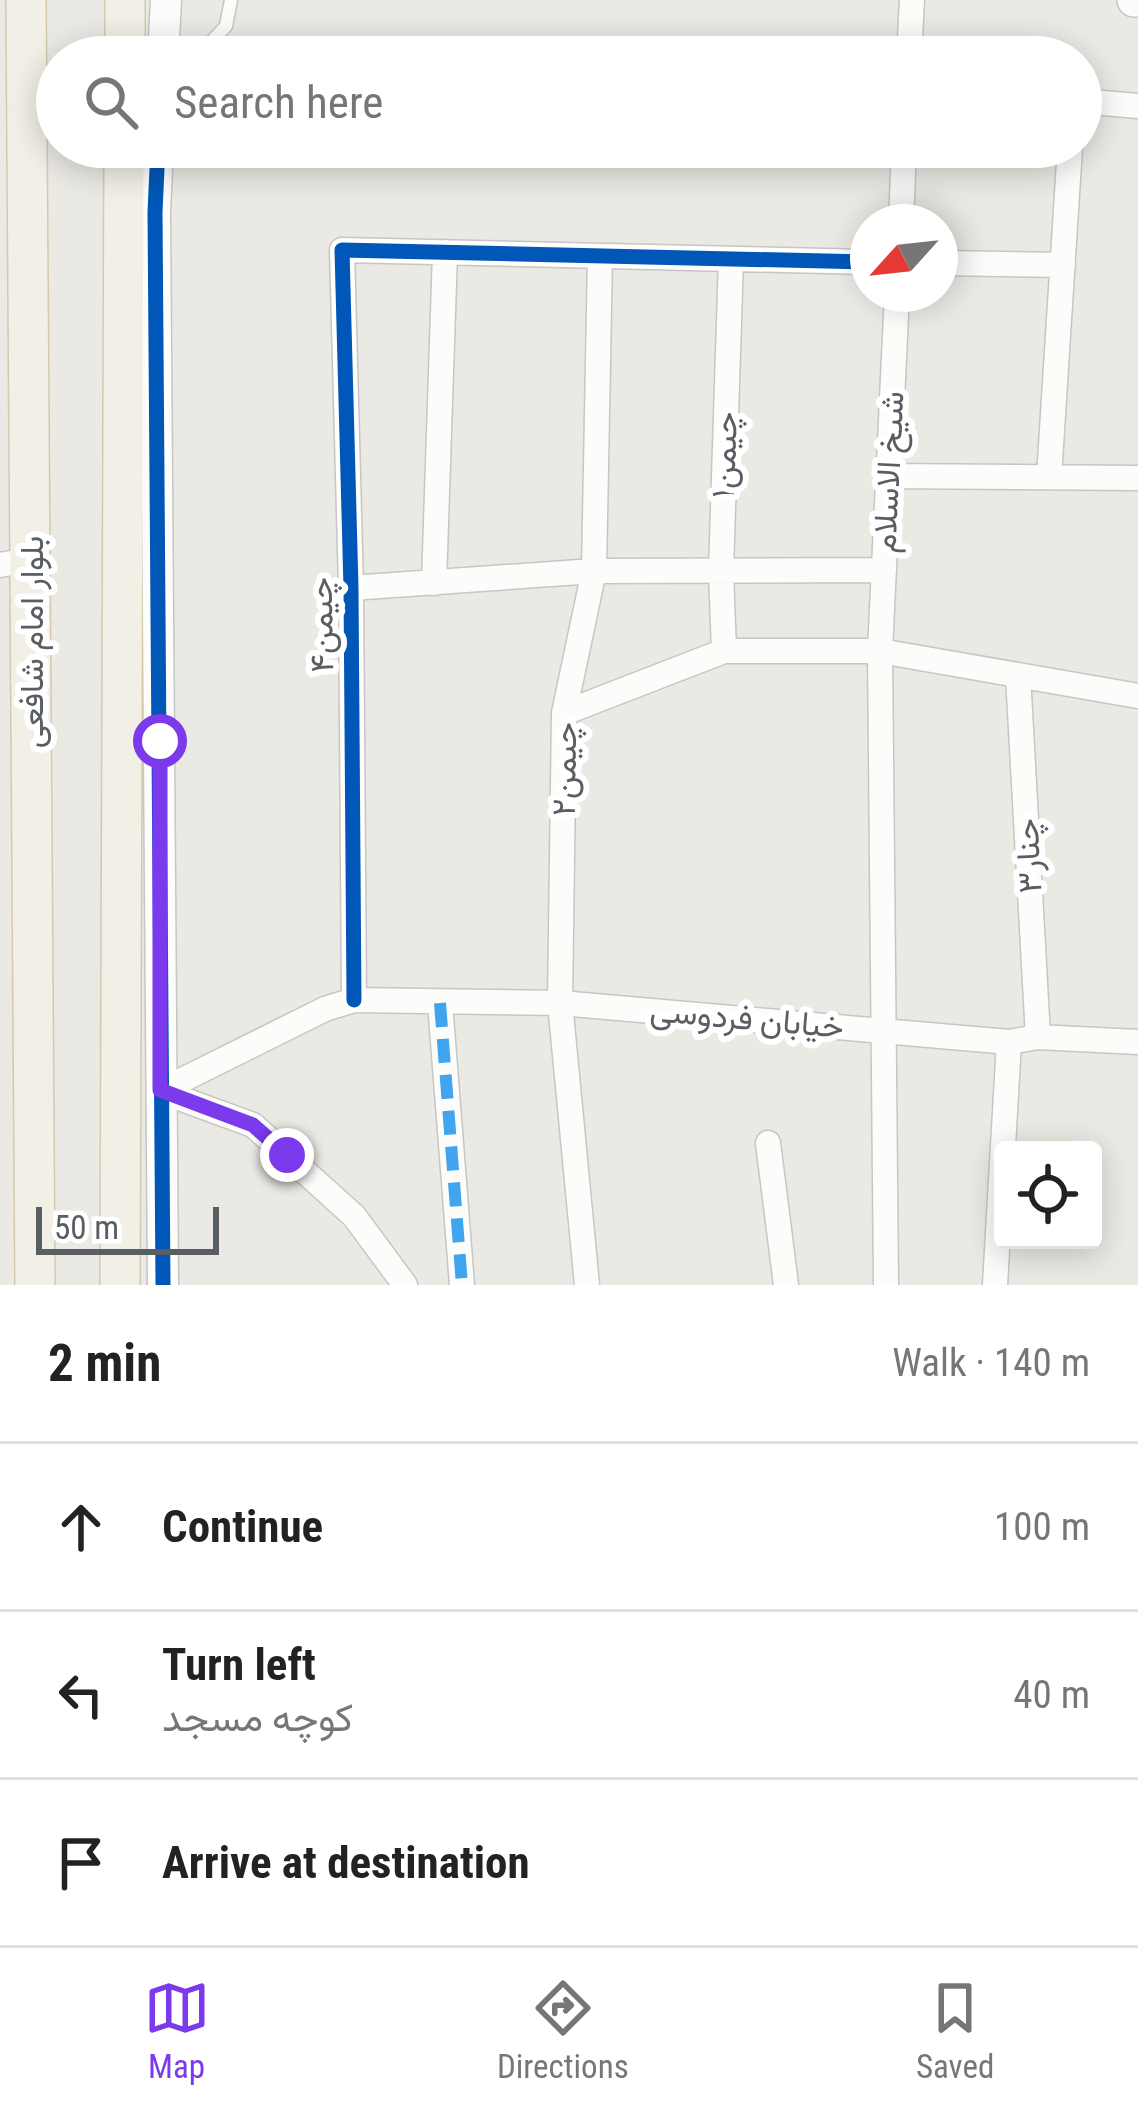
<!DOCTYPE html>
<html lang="en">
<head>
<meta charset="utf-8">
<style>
	body { margin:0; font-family:"Roboto Condensed",Vazirmatn,sans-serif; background:#f2f2f2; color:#222 }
	.controls { position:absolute; right:36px; bottom:36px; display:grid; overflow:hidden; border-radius:12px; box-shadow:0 6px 30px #0003 }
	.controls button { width:108px; height:108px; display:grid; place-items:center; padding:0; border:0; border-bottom:3px solid #e0e0e0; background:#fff; color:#222; font:60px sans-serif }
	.compass { position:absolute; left:850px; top:204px; width:108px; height:108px; border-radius:50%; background:#fff; box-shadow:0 6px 30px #0003; rotate:243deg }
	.scale { position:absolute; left:36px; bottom:30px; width:183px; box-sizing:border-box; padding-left:12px; border:6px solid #595e63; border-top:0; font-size:33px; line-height:42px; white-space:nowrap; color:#595e63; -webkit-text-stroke:9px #fff; paint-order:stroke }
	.stop { position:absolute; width:36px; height:36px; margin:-27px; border:9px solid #7c3aed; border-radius:50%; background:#fff }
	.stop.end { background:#7c3aed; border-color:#fff; box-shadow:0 3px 12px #0008 }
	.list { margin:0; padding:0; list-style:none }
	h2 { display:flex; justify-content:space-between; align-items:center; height:156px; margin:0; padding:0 48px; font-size:51px }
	h2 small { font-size:39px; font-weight:400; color:#767676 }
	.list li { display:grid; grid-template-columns:78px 1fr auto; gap:36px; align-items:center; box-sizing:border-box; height:168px; padding:0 48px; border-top:3px solid #e0e0e0 }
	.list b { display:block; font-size:45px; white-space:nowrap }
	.list p { margin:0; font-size:39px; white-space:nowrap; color:#767676 }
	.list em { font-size:39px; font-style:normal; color:#767676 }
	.icon { flex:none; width:66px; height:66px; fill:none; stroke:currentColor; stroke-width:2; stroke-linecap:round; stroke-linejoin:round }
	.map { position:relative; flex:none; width:1138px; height:1285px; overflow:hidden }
	.search { position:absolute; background:#fff; box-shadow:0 6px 30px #0003; left:36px; right:36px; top:36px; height:132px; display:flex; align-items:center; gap:30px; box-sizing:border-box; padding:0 42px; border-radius:66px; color:#767676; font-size:45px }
	.sheet { height:660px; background:#fff }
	nav { display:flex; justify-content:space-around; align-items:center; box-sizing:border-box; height:168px; border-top:3px solid #e0e0e0; background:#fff; font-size:33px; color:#767676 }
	nav a { display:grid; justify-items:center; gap:6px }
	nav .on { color:#7c3aed }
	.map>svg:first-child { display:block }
</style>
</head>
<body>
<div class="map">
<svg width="1138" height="1285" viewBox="0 0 1138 1285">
	<rect width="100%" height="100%" fill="#eae9e4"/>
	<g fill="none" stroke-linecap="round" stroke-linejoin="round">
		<g stroke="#c6c6c5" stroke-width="15">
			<path id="service" d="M197 57 226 26 231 0"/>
		</g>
		<g stroke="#c6c6c5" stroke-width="27">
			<path id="minor" d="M909 57 912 0
				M1081 101 1138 106
				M901 222 904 147
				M940 263 1063 265
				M888 476 1138 478
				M1049 477 1070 147
				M0 565 30 560
				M434 583 445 252
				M351 588 594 571 884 570
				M724 651 721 571 731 259
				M1018 675 1038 1037
				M564 713 724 651H880L1138 696
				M354 1000 351 588 342 250 868 262
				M440 1003 462 1285
				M160 1091 325 1009 354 1000 560 1003 1009 1042 1038 1037 1138 1042
				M160 1091 253 1125 354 1216 405 1285
				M768 1143 786 1285
				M587 1285 560 1003 564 713 594 571 600 256
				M886 1285 880 651 897 294
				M995 1285 1009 1042"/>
		</g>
		<g stroke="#c6c6c5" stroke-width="33">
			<path id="tertiary" d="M163 57 166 0
				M158 147 155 212 163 1285"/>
		</g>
		<g stroke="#c6c7c6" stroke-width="36">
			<path id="secondary" d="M1134 0H1138"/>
		</g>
		<g stroke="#d5c8af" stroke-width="42">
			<path id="primary" d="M26 0 35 1285
				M125 57V0
				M120 1285 124 147"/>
		</g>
		<use href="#service" stroke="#fcfcfb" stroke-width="12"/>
		<use href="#minor" stroke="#fcfcfb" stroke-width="24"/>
		<use href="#tertiary" stroke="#fcfcfb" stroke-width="30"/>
		<use href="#secondary" stroke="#fcfcfb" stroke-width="33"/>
		<use href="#primary" stroke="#f2efe6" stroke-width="39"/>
		<path stroke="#40a5ee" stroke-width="12" stroke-dasharray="24 12" stroke-linecap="butt" d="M440 1003 462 1285"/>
		<g stroke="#fff" stroke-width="22">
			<path id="cycleway" d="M158 147 155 212 163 1285
				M354 1000 351 588 342 250 868 262"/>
		</g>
		<use href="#cycleway" stroke="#0057b8" stroke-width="15"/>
	</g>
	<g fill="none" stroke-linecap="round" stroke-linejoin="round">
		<path stroke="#7c3aed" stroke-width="15" d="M160 741V1090L253 1125 287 1155"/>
	</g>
	<g text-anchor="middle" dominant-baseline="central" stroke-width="12" stroke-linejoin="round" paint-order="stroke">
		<g font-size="33" fill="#595e63" stroke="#fff">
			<text transform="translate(724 455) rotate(-88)">چیمن۱</text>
			<text transform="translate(888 472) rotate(-87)">شیخ الاسلام</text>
			<text transform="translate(321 625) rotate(-91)">چیمن۴</text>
			<text transform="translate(31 642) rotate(-90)">بلوار امام شافعی</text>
			<text transform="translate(564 769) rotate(-89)">چیمن۲</text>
			<text transform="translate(1028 856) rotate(-93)">چنار۳</text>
			<text transform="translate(747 1018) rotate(5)">خیابان فردوسی</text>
		</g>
	</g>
</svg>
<div class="controls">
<button><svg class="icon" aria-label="locate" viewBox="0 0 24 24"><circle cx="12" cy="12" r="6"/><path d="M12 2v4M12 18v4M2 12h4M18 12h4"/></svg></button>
</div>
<svg class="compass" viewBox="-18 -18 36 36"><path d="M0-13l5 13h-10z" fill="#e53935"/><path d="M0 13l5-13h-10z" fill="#767676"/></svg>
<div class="scale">50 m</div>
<div class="stop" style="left:160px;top:741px"></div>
<div class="stop end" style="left:287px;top:1155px"></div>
<div class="search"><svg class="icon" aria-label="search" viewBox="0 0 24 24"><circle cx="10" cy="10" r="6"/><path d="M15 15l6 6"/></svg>Search here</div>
</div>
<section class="sheet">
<h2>2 min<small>Walk · 140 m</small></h2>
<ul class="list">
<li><svg class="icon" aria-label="ahead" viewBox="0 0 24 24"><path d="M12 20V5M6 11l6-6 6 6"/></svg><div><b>Continue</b></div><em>100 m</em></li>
<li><svg class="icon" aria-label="left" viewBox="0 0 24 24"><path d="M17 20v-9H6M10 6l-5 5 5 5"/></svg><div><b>Turn left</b><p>کوچه مسجد</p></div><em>40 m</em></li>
<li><svg class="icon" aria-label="arrive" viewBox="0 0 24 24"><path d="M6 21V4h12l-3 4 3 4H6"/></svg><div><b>Arrive at destination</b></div></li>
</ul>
</section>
<nav>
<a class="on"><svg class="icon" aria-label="map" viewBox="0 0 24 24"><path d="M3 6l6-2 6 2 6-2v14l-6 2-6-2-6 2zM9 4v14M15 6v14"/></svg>Map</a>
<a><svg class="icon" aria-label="directions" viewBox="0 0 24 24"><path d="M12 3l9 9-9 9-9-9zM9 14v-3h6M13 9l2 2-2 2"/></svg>Directions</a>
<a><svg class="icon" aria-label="saved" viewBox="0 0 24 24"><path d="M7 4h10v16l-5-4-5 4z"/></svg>Saved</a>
</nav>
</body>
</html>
